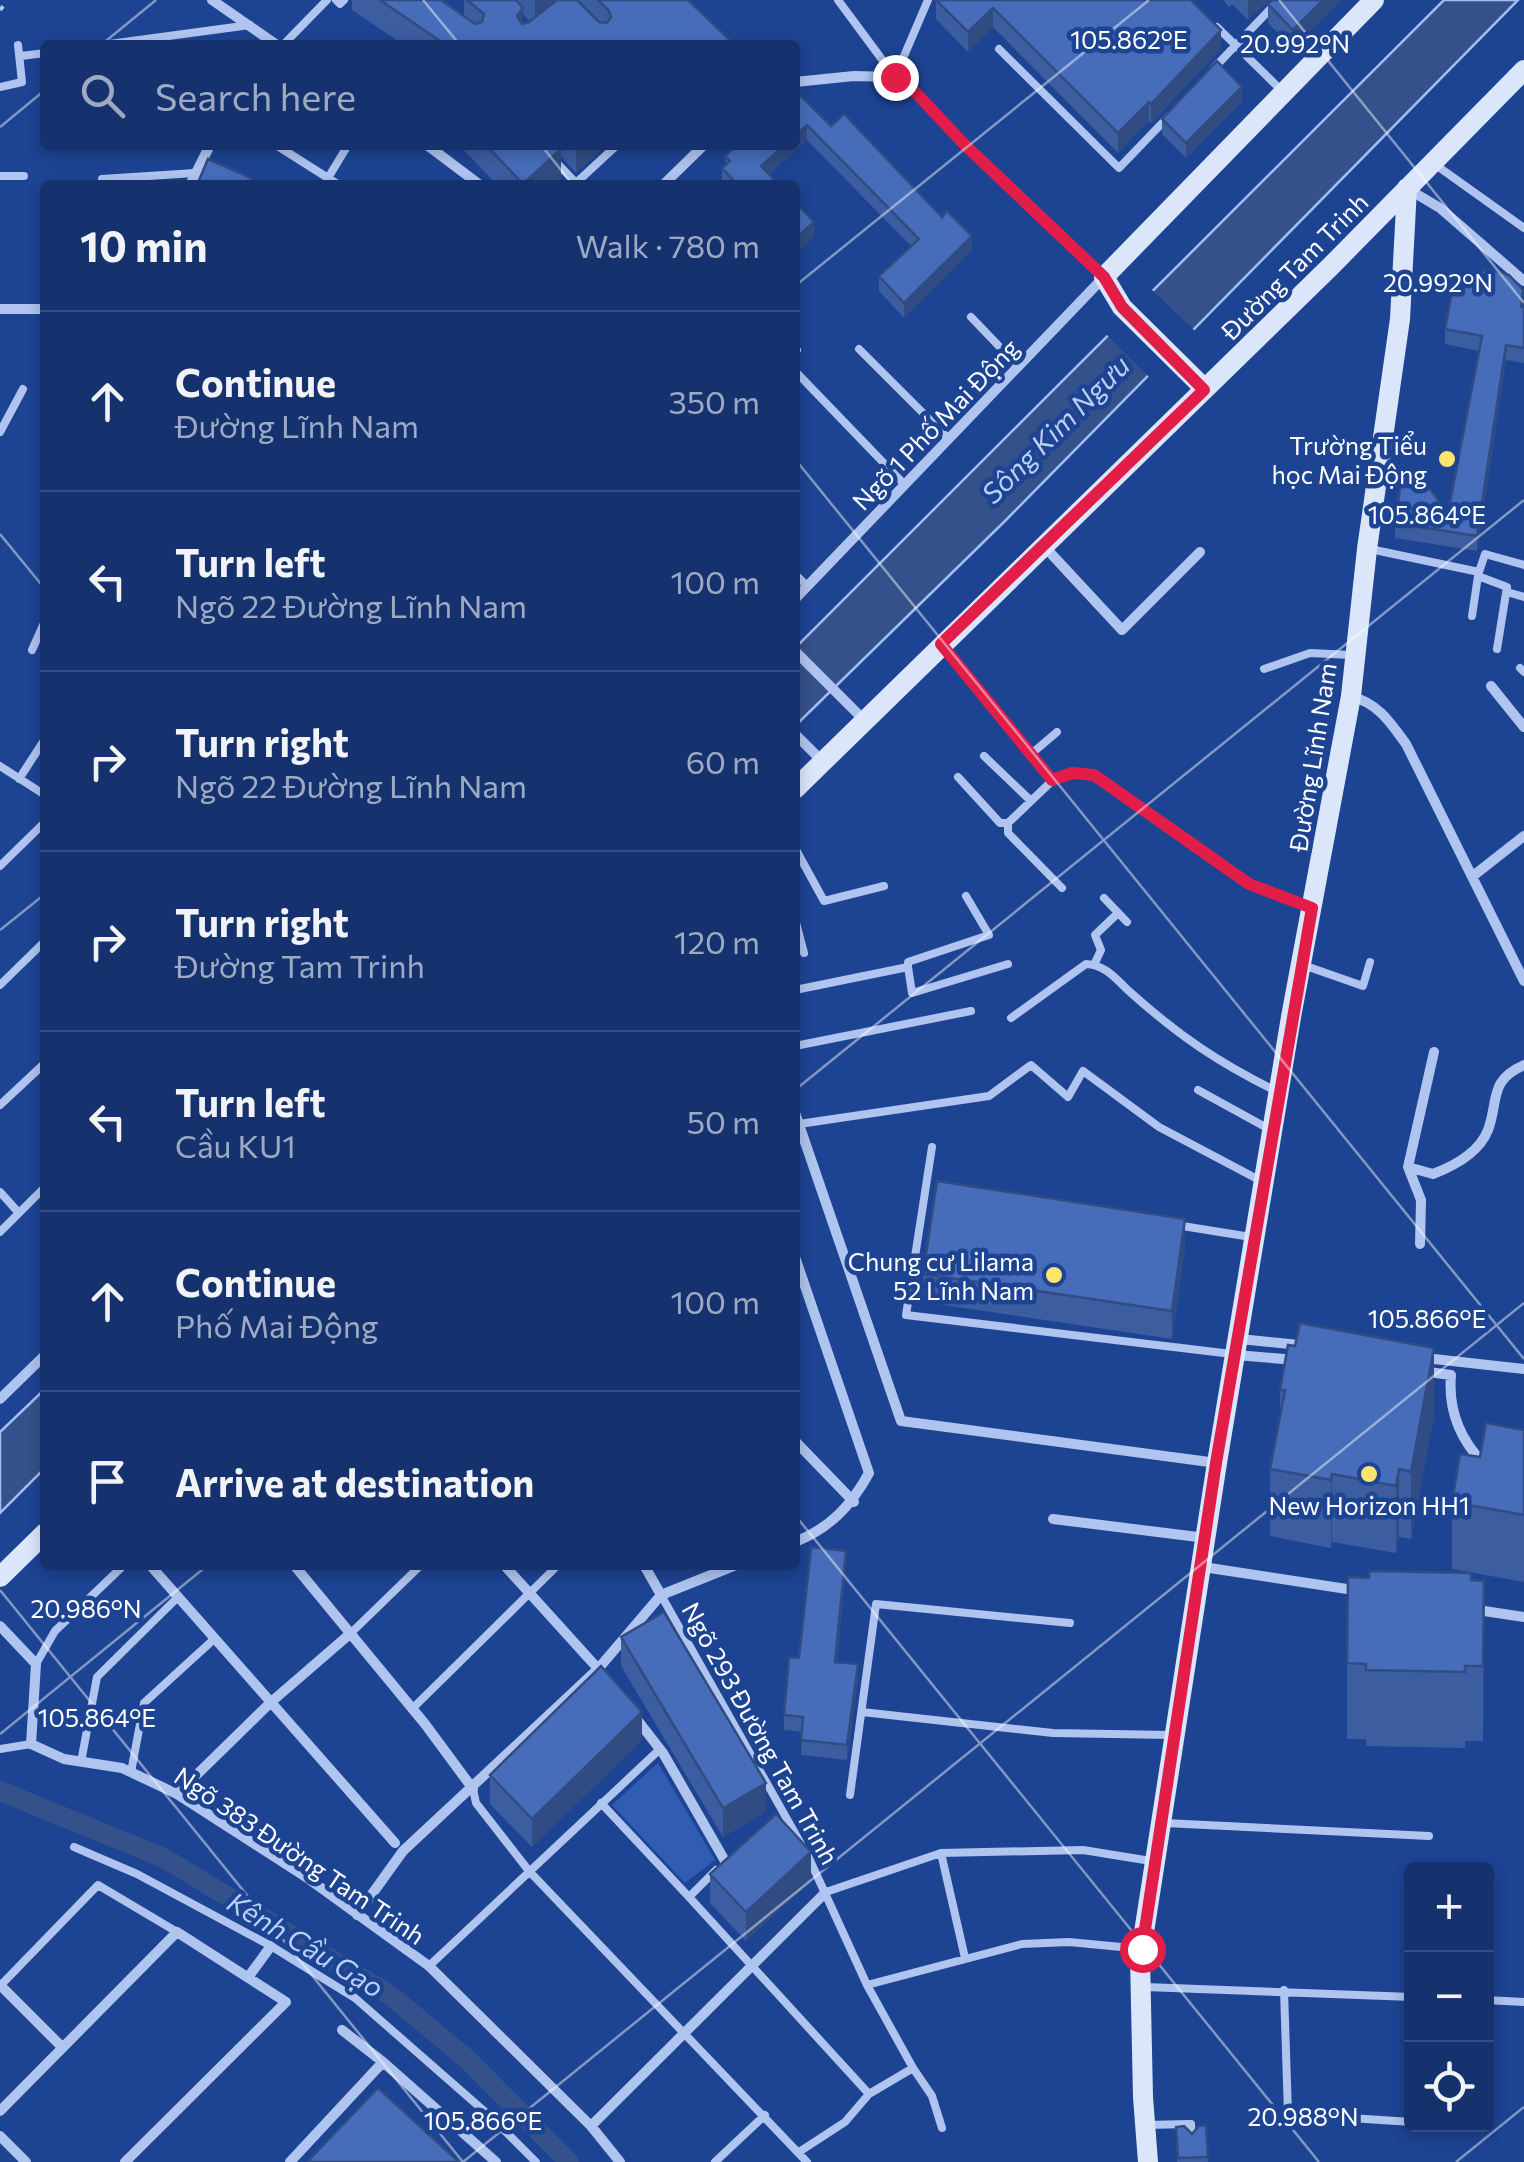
<!DOCTYPE html>
<html lang="en">
<head>
<meta charset="utf-8">
<style>
	body { margin:0; font-family:Commissioner,sans-serif; background:#233e76; color:#f1f3f6 }
	.controls { position:absolute; right:30px; bottom:30px; display:grid; overflow:hidden; border-radius:10px; box-shadow:0 5px 15px #0003 }
	.controls button { width:90px; height:90px; display:grid; place-items:center; padding:0; border:0; border-bottom:2px solid #354d81; background:#16326e; color:#f1f3f6; font:50px sans-serif }
	.stop { position:absolute; width:30px; height:30px; margin:-22px; border:8px solid #e11d48; border-radius:50%; background:#fff }
	.stop.end { background:#e11d48; border-color:#fff; box-shadow:0 2px 10px #0008 }
	.list { margin:0; padding:0; list-style:none }
	h2 { display:flex; justify-content:space-between; align-items:center; height:130px; margin:0; padding:0 40px; font-size:42px }
	h2 small { font-size:32px; font-weight:400; color:#9eaac2 }
	.list li { display:grid; grid-template-columns:65px 1fr auto; gap:30px; align-items:center; box-sizing:border-box; height:180px; padding:0 40px; border-top:2px solid #354d81 }
	.list b { display:block; font-size:38px; white-space:nowrap }
	.list p { margin:0; font-size:32px; white-space:nowrap; color:#9eaac2 }
	.list em { font-size:32px; font-style:normal; color:#9eaac2 }
	.icon { flex:none; width:55px; height:55px; fill:none; stroke:currentColor; stroke-width:2; stroke-linecap:round; stroke-linejoin:round }
	.map { position:relative; flex:none; width:1524px; height:2162px; overflow:hidden }
	.search { position:absolute; background:#16326e; box-shadow:0 5px 15px #0003; left:40px; top:40px; width:760px; height:110px; display:flex; align-items:center; gap:25px; box-sizing:border-box; padding:0 35px; border-radius:10px; color:#9eaac2; font-size:38px }
	.panel { position:absolute; background:#16326e; box-shadow:0 5px 15px #0003; left:40px; top:180px; width:760px; height:1390px; border-radius:10px }
	.map>svg:first-child { display:block }
</style>
</head>
<body>
<div class="map">
<svg width="1524" height="2162" viewBox="0 0 1524 2162">
	<rect width="100%" height="100%" fill="#1d4393"/>
	<path fill="#305cb1" d="M658 1763 715 1860 685 1883 612 1805Z"/>
	<path fill="#35518b" stroke="#a2bdf0" stroke-width="2.5" d="M1444 0H1518L1005 521 795 726V648Z
		M45 1389V1468L0 1513V1432Z"/>
	<path fill="#1d4393" d="M1150 288 1198 334 1152 380 1105 333Z"/>
	<g fill="none" stroke-linecap="round" stroke-linejoin="round">
		<path stroke="#35518b" stroke-width="20" d="M0 1791 164 1858 390 1995 467 2059 569 2162"/>
		<path stroke="#afc4ee" stroke-width="4" stroke-dasharray="5 8" stroke-linecap="butt" d="M0 10 5 4 2 0"/>
		<path stroke="#afc4ee" stroke-width="8" d="M336 0 340 4 344 0
			M838 0 895 77
			M1217 27 1282 91
			M102 45 250 25
			M283 45 327 0
			M999 49 1119 168 1169 116
			M21 56 45 53
			M1213 69 1279 0
			M895 77 928 0
			M0 87 22 82 18 45
			M276 145 339 185
			M555 161 576 183 617 145
			M1433 163 1524 228
			M0 176H24
			M328 178 348 145
			M102 179 195 173
			M971 317 1019 367
			M859 349 949 439
			M795 352 797 350
			M795 371 904 484
			M0 432 23 389
			M1370 549 1479 572 1485 554 1524 565
			M1479 572 1478 576 1507 587 1497 649
			M795 574 807 586
			M1507 592 1524 597
			M1472 616 1478 576
			M944 648 1053 780 1072 773 1093 775 1249 884 1312 908
			M32 650 45 621
			M1520 668 1524 672
			M1264 669 1310 653 1351 655
			M1030 755 1057 732
			M984 756 1031 801
			M0 766 45 795
			M958 777 1000 823H1008L1053 780
			M19 779 45 739
			M1008 823V833L1062 888
			M795 848 824 901 884 886
			M0 866 45 822
			M1104 898 1127 922
			M795 919 804 953
			M1094 965 1101 950 1095 935 1118 913
			M1303 965 1363 986 1370 962
			M908 967V962L989 935 966 896
			M0 985 45 941
			M795 990 908 967 912 993 1008 964
			M1011 1018 1086 964C1106 965 1116 979 1130 992 1179 1036 1219 1063 1278 1092
			M795 1046 971 1011
			M1198 1090 1269 1129
			M0 1105 45 1063
			M799 1124 989 1096 1031 1065 1068 1097 1083 1071 1159 1127 1263 1182
			M932 1147 906 1315 1232 1354
			M0 1192 19 1213
			M1176 1225 1251 1237
			M0 1232 45 1187
			M661 1595 801 1844
			M351 1633 421 1565
			M36 1664 55 1631 124 1565
			M413 1708 558 1565
			M862 1712 1053 1733 1171 1735
			M0 1749 31 1744
			M81 1762 97 1677 178 1597
			M131 1772 144 1703 213 1640
			M473 1789 476 1803 529 1871 807 2162
			M850 1795 876 1604 1070 1623
			M601 1803 689 1897
			M1165 1823 1429 1836
			M74 1847 137 1874 271 1946 355 1998 491 2117 536 2162
			M941 1853 965 1958
			M716 1870 689 1897 869 2094
			M826 1892 941 1853 1083 1850 1151 1861
			M429 1966 660 1749
			M867 1985 1022 1944 1069 1942 1142 1949
			M0 1986 98 1885 177 1932
			M1145 1987 1412 1997
			M1284 1990 1288 2114 1412 2122
			M1486 2000 1524 2002
			M913 2068 932 2096 942 2128
			M1445 2124 1471 2126
			M1145 2125 1191 2124 1192 2136
			M799 2152 845 2122 869 2094 913 2068 867 1985 808 1856
			M715 2162 765 2115"/>
		<path stroke="#afc4ee" stroke-width="10" d="M212 0 277 45
			M795 82 854 76 895 77 916 93 965 145 1104 277 795 599
			M427 145 480 185
			M190 185 210 145
			M663 185 704 145
			M1408 189 1440 208 1524 281
			M0 309H45
			M1043 545 1122 630 1200 552
			M795 651 864 720
			M1491 686 1524 727
			M1351 696C1379 704 1390 722 1406 744L1524 981
			M795 734 823 762
			M1473 876 1524 836
			M1434 1052 1408 1167 1433 1174C1454 1166 1479 1153 1488 1130 1499 1101 1488 1081 1524 1065
			M795 1113 901 1421 1217 1463
			M1408 1167 1421 1200 1420 1244
			M795 1257 869 1473C851 1506 830 1528 795 1542
			M1240 1339 1308 1346
			M1236 1355 1295 1360
			M1425 1358 1524 1369
			M1421 1371 1451 1375C1448 1409 1460 1439 1483 1463
			M0 1399 45 1355
			M795 1441 854 1502
			M1053 1519 1206 1538
			M150 1565 395 1843
			M294 1565 425 1724 473 1789
			M504 1565 601 1672
			M644 1565 661 1595
			M1203 1567 1360 1591
			M1471 1609 1524 1617
			M0 1626 36 1664 31 1744 64 1759 122 1768 177 1794 306 1877 429 1966 591 2126 620 2162
			M635 1717 663 1753 725 1861
			M177 1794 270 1703 351 1633
			M357 1915 403 1851 598 1669 661 1595 736 1565
			M249 1976 271 1946
			M0 1985 62 2047
			M342 2030 383 2062 496 2162
			M0 2111 177 1932 286 2002 125 2162
			M591 2126 826 1892
			M0 2136 26 2162
			M290 2162 383 2062"/>
		<path stroke="#dce6fa" stroke-width="20" d="M1205 389 1122 307 1104 277 1374 0
			M795 789 1331 266 1524 70
			M0 1577 45 1533
			M1148 2162 1143 2097 1140 1958 1217 1463 1291 1017 1351 696 1367 549 1400 319 1407 188"/>
	</g>
	<path fill="#3c5da0" fill-rule="evenodd" d="M352 0H441L464 16V0H688L735 45H404L352 10ZM523 14 530 22 523 23Z
		M936 0H1191L1221 49 1151 123 1149 121 1118 153 993 27 968 52 936 19Z
		M1223 0H1269L1248 20 1232 4 1229 7Z
		M1341 0 1293 48 1268 23V4Z
		M795 90 831 126 972 250 904 318 879 291V276L911 246 807 140 769 174 779 185H725L722 183V168L725 165V156Z
		M1242 102 1186 158 1162 134V119Z
		M459 145H606L576 173 561 156V178L553 185H497Z
		M1524 308V363L1506 360 1477 551 1395 538V523L1448 513 1479 351 1445 344V329Z
		M1185 1247 1172 1339 923 1302V1274Z
		M1280 1390 1434 1415 1411 1539 1399 1537 1396 1553 1332 1542 1331 1548 1270 1536V1469L1280 1415Z
		M1524 1430V1582L1452 1569V1502L1480 1457Z
		M846 1566 837 1662 858 1679 847 1760 801 1755 802 1732 784 1730V1715L799 1658Z
		M1471 1580 1484 1656 1483 1741H1465V1748L1366 1746V1739H1347V1663Z
		M621 1637 766 1811 723 1837 621 1666Z
		M642 1740 532 1847 490 1804V1775Z
		M710 1874 811 1880 746 1941 710 1903Z
		M1206 2125 1208 2162H1177L1176 2127 1192 2134Z"/>
	<path fill="#314c82" d="M535 0H558L535 27Z
		M1250 0H1269L1248 20V2Z
		M1323 0H1341L1293 48V30Z
		M523 8V36L517 16Z
		M993 8V27L968 52V32Z
		M1221 30V49L1151 123V104Z
		M1242 87V102L1186 158V143Z
		M1149 102V121L1118 153V133Z
		M807 125V140L761 181V166L785 145H795V136Z
		M576 145H606L576 173Z
		M561 149V178L553 185H523Z
		M814 222V237L795 254V239Z
		M972 236V250L904 318V303Z
		M1506 345V360L1477 551V536Z
		M1185 1219V1247L1172 1339V1311Z
		M1434 1348V1415L1411 1539V1472Z
		M1399 1469V1537L1396 1553V1486Z
		M1332 1474V1542L1331 1548V1480Z
		M846 1551V1566L835 1677V1662Z
		M1484 1581V1656L1483 1741V1666Z
		M858 1664V1679L847 1760V1745Z
		M642 1712V1740L532 1847V1819Z
		M766 1783V1811L723 1837V1808Z
		M811 1852V1880L746 1941V1912Z"/>
	<path fill="#466cba" stroke="#314c82" stroke-width="2.5" d="M380 0H441L475 24 482 22 484 14 467 0H516L523 8 517 16 522 24 529 22 557 0H577L599 22 607 23 611 17 609 11 598 0H688L735 45H446Z
		M936 0H1191L1221 30 1151 104 1149 102 1118 133 993 8 968 32Z
		M1272 0H1323L1293 30 1268 4Z
		M1217 61 1242 87 1186 143 1162 119Z
		M795 90 831 126 844 114 942 217 947 211 972 236 904 303 879 276 919 239 807 125 795 136Z
		M486 145H556L561 149 523 184Z
		M737 145H785L761 166 779 185H738L722 168 730 161 725 156Z
		M208 159 249 177 258 185H197Z
		M795 202 814 222 795 239Z
		M1492 270 1509 275 1523 290 1521 307 1524 308V348L1506 345 1477 536 1395 523 1401 481 1427 485 1448 513 1482 336 1445 329 1452 291 1476 271Z
		M937 1181 1185 1219 1172 1311 923 1274Z
		M1300 1323 1434 1348 1411 1472 1399 1469 1396 1486 1332 1474 1331 1480 1270 1469 1285 1390H1280L1288 1345 1295 1346Z
		M1486 1423 1524 1430V1515L1452 1502 1460 1454 1480 1457Z
		M811 1547 846 1551 835 1662 858 1664 847 1745 801 1740 803 1717 784 1715 789 1657 799 1658Z
		M1369 1571 1471 1573V1580L1484 1581 1483 1666H1465V1672L1366 1670V1664L1347 1663 1348 1577 1369 1578Z
		M664 1612 766 1783 723 1808 621 1637Z
		M601 1666 642 1712 532 1819 490 1775Z
		M776 1814 811 1852 746 1912 710 1874Z
		M378 2088 459 2162H307Z
		M1206 2125 1208 2157 1178 2158 1176 2127 1184 2126 1192 2134 1199 2126Z"/>
	<g fill="none" stroke-linecap="round" stroke-linejoin="round">
		<path stroke="#e11d48" stroke-width="12" d="M895 77 916 93 965 145 1104 277 1122 307 1204 390 941 644 1052 780 1072 773 1094 775 1249 884 1312 908 1216 1463 1142 1949"/>
	</g>
	<path fill="none" stroke="#fff" stroke-width="2.5" stroke-opacity="0.45" d="M423 0 460 45M1279 0 1524 303M101 45 156 0M0 127 45 90M541 145 573 185M795 286 1149 0M795 459 1524 1359M0 534 45 589M0 930 45 894M795 1090 1524 500M795 1515 1319 2162M0 1590 463 2162M0 1734 208 1565M463 2162 1524 1303M1456 2162 1524 2107"/>
	<g fill="#fee46e" stroke="#1d4393" stroke-width="4">
		<circle cx="1447" cy="459" r="10"/>
		<circle cx="1054" cy="1275" r="10"/>
		<circle cx="1369" cy="1474" r="10"/>
	</g>
	<g text-anchor="middle" dominant-baseline="central" stroke-width="9" stroke-linejoin="round" paint-order="stroke">
		<g font-size="25" fill="#fff" stroke="#1d4393">
			<text transform="translate(1294 266) rotate(-45)">Đường Tam Trinh</text>
			<text transform="translate(935 424) rotate(-46)">Ngõ 1 Phố Mai Động</text>
			<text transform="translate(1312 757) rotate(-81)">Đường Lĩnh Nam</text>
			<text transform="translate(761 1733) rotate(61)">Ngõ 293 Đường Tam Trinh</text>
			<text transform="translate(300 1855) rotate(34)">Ngõ 383 Đường Tam Trinh</text>
		</g>
		<g font-size="25" fill="#fff" stroke="#1d4393" text-anchor="end">
			<text x="1427" y="445">Trường Tiểu<tspan x="1427" dy="29">học Mai Động</tspan></text>
			<text x="1034" y="1261">Chung cư Lilama<tspan x="1034" dy="29">52 Lĩnh Nam</tspan></text>
			<text x="1369" y="1505" text-anchor="middle">New Horizon HH1</text>
		</g>
		<g font-size="28" font-style="italic" fill="#bbcff5" stroke="#1d4393">
			<text transform="translate(1055 429) rotate(-45)">Sông Kim Ngưu</text>
			<text transform="translate(306 1944) rotate(31)">Kênh Cầu Gạo</text>
		</g>
	</g>
	<g font-size="25" text-anchor="middle" fill="#fff" stroke="#1d4393" stroke-width="9" stroke-linejoin="round" paint-order="stroke">
		<text x="1129" y="49">105.862°E</text>
		<text x="1295" y="53">20.992°N</text>
		<text x="1438" y="292">20.992°N</text>
		<text x="1427" y="524">105.864°E</text>
		<text x="1427" y="1328">105.866°E</text>
		<text x="86" y="1618">20.986°N</text>
		<text x="97" y="1727">105.864°E</text>
		<text x="1303" y="2126">20.988°N</text>
		<text x="483" y="2130">105.866°E</text>
	</g>
</svg>
<div class="controls">
<button>+</button>
<button>−</button>
<button><svg class="icon" aria-label="locate" viewBox="0 0 24 24"><circle cx="12" cy="12" r="6"/><path d="M12 2v4M12 18v4M2 12h4M18 12h4"/></svg></button>
</div>
<div class="stop" style="left:1142px;top:1949px"></div>
<div class="stop end" style="left:895px;top:77px"></div>
<div class="search"><svg class="icon" aria-label="search" viewBox="0 0 24 24"><circle cx="10" cy="10" r="6"/><path d="M15 15l6 6"/></svg>Search here</div>
<section class="panel">
<h2>10 min<small>Walk · 780 m</small></h2>
<ul class="list">
<li><svg class="icon" aria-label="ahead" viewBox="0 0 24 24"><path d="M12 20V5M6 11l6-6 6 6"/></svg><div><b>Continue</b><p>Đường Lĩnh Nam</p></div><em>350 m</em></li>
<li><svg class="icon" aria-label="left" viewBox="0 0 24 24"><path d="M17 20v-9H6M10 6l-5 5 5 5"/></svg><div><b>Turn left</b><p>Ngõ 22 Đường Lĩnh Nam</p></div><em>100 m</em></li>
<li><svg class="icon" aria-label="right" viewBox="0 0 24 24"><path d="M7 20v-9h11M14 6l5 5-5 5"/></svg><div><b>Turn right</b><p>Ngõ 22 Đường Lĩnh Nam</p></div><em>60 m</em></li>
<li><svg class="icon" aria-label="right" viewBox="0 0 24 24"><path d="M7 20v-9h11M14 6l5 5-5 5"/></svg><div><b>Turn right</b><p>Đường Tam Trinh</p></div><em>120 m</em></li>
<li><svg class="icon" aria-label="left" viewBox="0 0 24 24"><path d="M17 20v-9H6M10 6l-5 5 5 5"/></svg><div><b>Turn left</b><p>Cầu KU1</p></div><em>50 m</em></li>
<li><svg class="icon" aria-label="ahead" viewBox="0 0 24 24"><path d="M12 20V5M6 11l6-6 6 6"/></svg><div><b>Continue</b><p>Phố Mai Động</p></div><em>100 m</em></li>
<li><svg class="icon" aria-label="arrive" viewBox="0 0 24 24"><path d="M6 21V4h12l-3 4 3 4H6"/></svg><div><b>Arrive at destination</b></div></li>
</ul>
</section>
</div>
</body>
</html>
